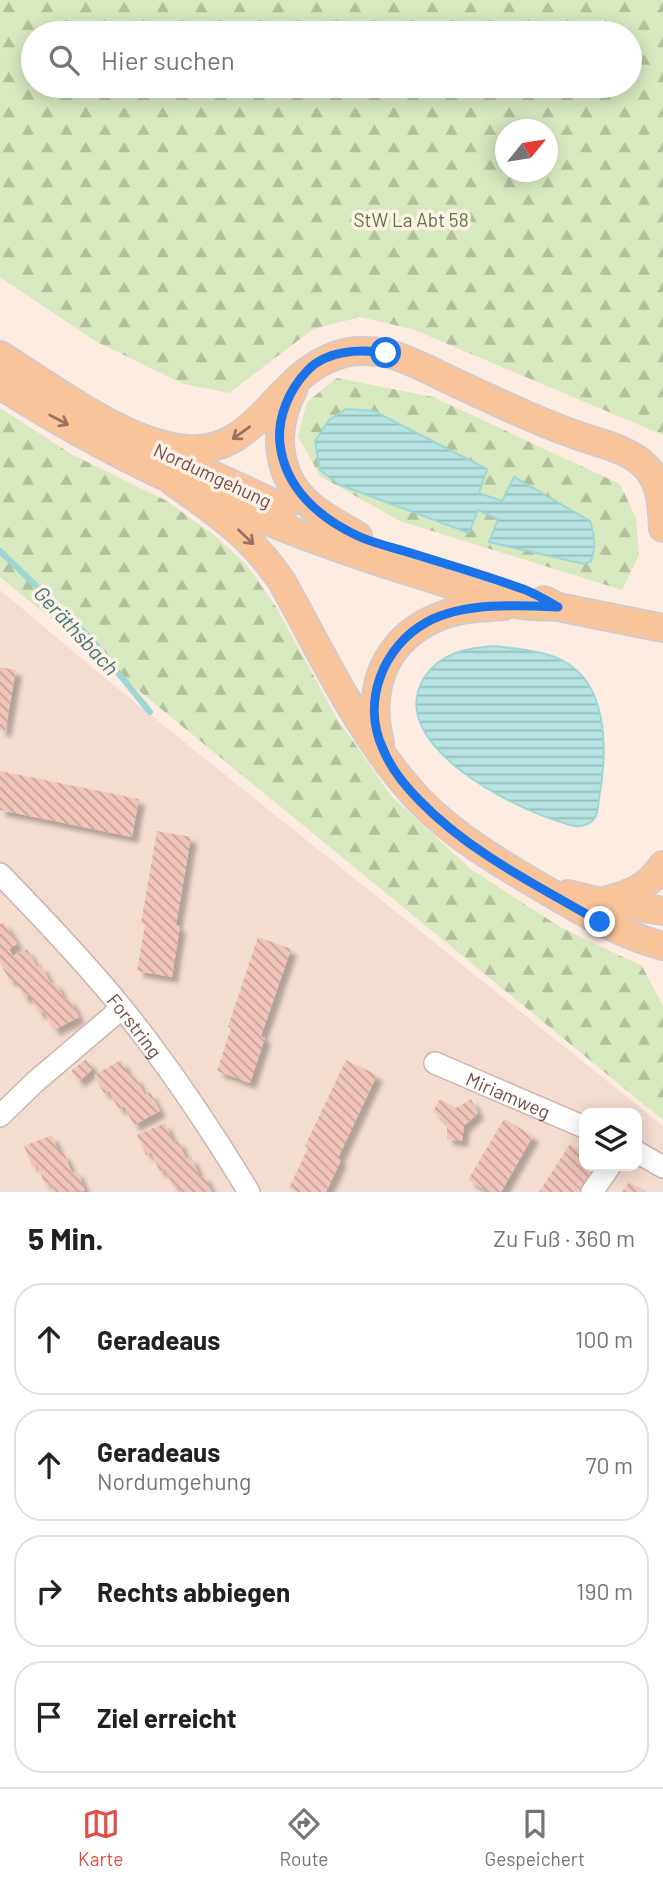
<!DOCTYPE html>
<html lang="de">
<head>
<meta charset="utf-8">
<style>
	body { margin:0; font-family:Barlow,sans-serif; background:#f6f6f6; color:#202124 }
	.controls { position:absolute; right:21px; bottom:21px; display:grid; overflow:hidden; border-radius:14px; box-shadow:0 4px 18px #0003 }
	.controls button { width:63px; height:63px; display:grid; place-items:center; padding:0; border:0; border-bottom:2px solid #e0e0e0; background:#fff; color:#202124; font:35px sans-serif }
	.compass { position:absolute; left:495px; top:119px; width:63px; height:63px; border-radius:50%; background:#fff; box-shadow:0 4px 18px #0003; rotate:60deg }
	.stop { position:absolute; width:21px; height:21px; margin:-16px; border:5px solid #1a73e8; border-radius:50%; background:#fff }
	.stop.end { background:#1a73e8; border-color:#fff; box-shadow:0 2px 7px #0008 }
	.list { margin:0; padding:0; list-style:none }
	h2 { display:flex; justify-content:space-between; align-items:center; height:91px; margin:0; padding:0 28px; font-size:30px }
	h2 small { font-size:23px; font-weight:400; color:#757577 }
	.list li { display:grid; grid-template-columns:46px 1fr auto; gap:21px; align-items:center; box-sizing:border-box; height:112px; margin:0 14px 14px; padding:0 14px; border:2px solid #e0e0e0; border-radius:28px }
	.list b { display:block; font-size:26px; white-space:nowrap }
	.list p { margin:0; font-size:23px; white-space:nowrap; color:#757577 }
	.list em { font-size:23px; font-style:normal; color:#757577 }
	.icon { flex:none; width:38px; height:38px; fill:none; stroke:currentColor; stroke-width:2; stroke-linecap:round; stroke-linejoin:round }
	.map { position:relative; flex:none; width:663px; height:1192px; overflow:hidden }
	.search { position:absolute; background:#fff; box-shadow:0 4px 18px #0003; left:21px; right:21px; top:21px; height:77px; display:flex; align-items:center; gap:18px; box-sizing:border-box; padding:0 24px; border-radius:38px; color:#757577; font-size:26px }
	.sheet { height:595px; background:#fff }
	nav { display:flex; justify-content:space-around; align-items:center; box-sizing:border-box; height:98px; border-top:2px solid #e0e0e0; background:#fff; font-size:19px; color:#757577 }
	nav a { display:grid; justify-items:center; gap:4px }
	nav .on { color:#e54c47 }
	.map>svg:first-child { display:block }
</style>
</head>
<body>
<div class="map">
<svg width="663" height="1192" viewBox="0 0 663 1192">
	<defs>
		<pattern id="forest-firs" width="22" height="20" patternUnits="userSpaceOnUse" patternTransform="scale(1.75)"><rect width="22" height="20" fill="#d8e9c0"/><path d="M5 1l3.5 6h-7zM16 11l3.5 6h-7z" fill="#b4bf9e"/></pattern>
		<pattern id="water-rules" width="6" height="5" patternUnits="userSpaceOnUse" patternTransform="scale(1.75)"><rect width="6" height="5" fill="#b6e4e2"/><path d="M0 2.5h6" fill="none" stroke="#98bbb9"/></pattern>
		<pattern id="building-back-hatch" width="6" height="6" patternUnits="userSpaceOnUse" patternTransform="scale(1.75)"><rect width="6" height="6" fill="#f1c5b9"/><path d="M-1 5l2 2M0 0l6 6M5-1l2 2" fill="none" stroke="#c8a298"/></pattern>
		<filter id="shadow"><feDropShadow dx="6" dy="6" stdDeviation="2" flood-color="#0004"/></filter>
	</defs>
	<rect width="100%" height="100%" fill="#fcece1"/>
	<path fill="#f3dcd0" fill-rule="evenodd" d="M0 590 112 684 663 1126V1192H0ZM584 1113H637V1166H584Z"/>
	<path fill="url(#forest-firs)" fill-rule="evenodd" d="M0 0H663V435L412 329 360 317 313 329 229 393 184 384 95 341 0 277ZM33 33H630V86H33ZM505 130H548V172H505Z
		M337 378 433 397 620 484 636 518 639 555 622 590 400 521 320 476 298 436 307 402Z
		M0 408 71 454 165 500 214 535 246 564 276 607 336 717 392 797 472 870 560 927 642 966 663 1006V1120L0 577Z"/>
	<path fill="url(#water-rules)" stroke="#9dd6d4" stroke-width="2" d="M346 409 374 411 487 469 479 493 502 501 514 477 590 521C595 536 596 546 591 561L584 564 489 542 498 519 478 510 469 533 338 484 320 470 315 441 329 420Z
		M493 646C518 649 548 650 570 665 609 692 607 756 599 798 598 806 598 817 591 822 580 829 572 826 561 822 513 808 384 744 424 678 440 653 466 648 493 646Z"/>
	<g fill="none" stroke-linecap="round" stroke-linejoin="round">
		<path stroke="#9dd6d4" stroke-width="6" d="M0 551 89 637 150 712"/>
	</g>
	<path fill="url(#building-back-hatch)" filter="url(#shadow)" d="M0 667 16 670 5 731 0 730Z
		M0 771 139 799 132 837 0 810Z
		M157 831 191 837 176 925 180 926 172 977 137 971 145 924 141 923Z
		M4 922 17 944 9 949 13 956 27 949 37 967 41 965 51 984 55 982 65 1000 69 998 79 1017 54 1030 44 1011 39 1014 30 995 24 998 15 979 10 981 0 962V924Z
		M258 937 291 949 261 1036 265 1038 250 1083 217 1071 231 1028 228 1027Z
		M86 1059 93 1069 79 1081 71 1071Z
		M121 1060 131 1079 135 1076 145 1095 150 1092 160 1111 134 1125 124 1106 119 1109 109 1091 104 1093 94 1075Z
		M346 1060 377 1075 338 1158 341 1160 326 1192H296L289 1188 308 1148 305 1146Z
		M440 1099 456 1108 471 1099 478 1113 464 1126 462 1141 447 1139V1123L433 1111Z
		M504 1119 533 1136 501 1192H489L468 1180Z
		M165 1123 173 1142 178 1140 186 1159 191 1157 200 1177 204 1175 212 1192H181L178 1186 174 1188 165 1169 160 1172 151 1152 146 1155 137 1135Z
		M52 1135 60 1155 64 1153 72 1173 77 1171 85 1191 54 1192 50 1182 45 1184 37 1164 32 1166 24 1146Z
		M570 1144 584 1153V1166H596L579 1192H539Z
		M629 1182 646 1192H622Z"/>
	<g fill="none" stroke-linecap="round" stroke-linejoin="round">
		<g stroke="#cfb4ab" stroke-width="24">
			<g id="minor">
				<path id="s1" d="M0 874C42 917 84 961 122 1008 169 1066 210 1128 249 1192"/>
				<path id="s2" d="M435 1063 584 1127"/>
				<path d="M0 1116 35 1082 122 1008"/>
				<path d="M637 1152 663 1167"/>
				<path d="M592 1192 610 1166"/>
			</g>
		</g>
		<g stroke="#d5cac8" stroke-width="30">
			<path id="major" d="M0 355C53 388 125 444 187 449 262 455 277 366 349 352 361 350 374 351 386 353 410 359 432 372 454 382 497 402 540 423 585 438 606 445 632 451 647 468 661 484 662 508 663 528
				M0 385C127 467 270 528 414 573 448 583 482 596 516 604 529 607 544 606 558 607
				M294 388C271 430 275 480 316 510 330 520 344 528 358 536
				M160 451 284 508
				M172 481C218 514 248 533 281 580 323 655 360 737 419 800 456 838 503 865 549 892 585 913 621 935 663 946
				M544 600 558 607 663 628
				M380 743C364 679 392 628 456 611 471 607 489 608 504 606
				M568 894 602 902 663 911
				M607 900C632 894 648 887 663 865"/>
		</g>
		<use href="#minor" stroke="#fff" stroke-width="21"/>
		<use href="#major" stroke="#fac49a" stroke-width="26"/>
	</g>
	<defs><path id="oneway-shaft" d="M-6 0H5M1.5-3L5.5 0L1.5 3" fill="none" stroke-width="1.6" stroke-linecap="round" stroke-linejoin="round" transform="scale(1.75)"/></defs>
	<g stroke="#9b7261">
		<use href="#oneway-shaft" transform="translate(59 420) rotate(28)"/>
		<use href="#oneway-shaft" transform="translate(241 433) rotate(144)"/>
		<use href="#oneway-shaft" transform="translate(246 537) rotate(44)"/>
	</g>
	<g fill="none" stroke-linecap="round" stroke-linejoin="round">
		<path stroke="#1a73e8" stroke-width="9" d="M386 353C360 349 326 350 307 371 289 390 277 418 280 444 285 488 319 518 358 536 375 544 396 548 414 554 449 565 485 575 520 588 533 592 546 600 558 607 519 605 463 602 427 622 383 646 361 702 383 749 391 769 405 786 420 801 470 853 539 886 600 922"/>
	</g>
	<g text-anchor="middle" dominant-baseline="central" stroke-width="7" stroke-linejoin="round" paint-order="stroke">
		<g font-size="19" fill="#5c7841" stroke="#fff1e7">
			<text x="411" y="219">StW La Abt 58</text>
		</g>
		<g font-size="19" fill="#724f49" stroke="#fff1e7">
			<text transform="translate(213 475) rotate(25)">Nordumgehung</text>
			<text stroke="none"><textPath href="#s1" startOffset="203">Forstring</textPath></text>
			<text stroke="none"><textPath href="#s2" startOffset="80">Miriamweg</textPath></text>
		</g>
		<g font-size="21" font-style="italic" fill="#3d7876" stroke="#fff1e7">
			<text transform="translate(77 630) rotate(47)">Geräthsbach</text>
		</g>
	</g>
</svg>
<div class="controls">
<button><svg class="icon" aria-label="layers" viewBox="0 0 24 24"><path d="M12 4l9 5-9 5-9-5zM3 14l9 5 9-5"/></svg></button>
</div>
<svg class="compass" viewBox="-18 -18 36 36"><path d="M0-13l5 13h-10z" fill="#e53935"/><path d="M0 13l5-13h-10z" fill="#757577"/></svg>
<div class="stop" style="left:386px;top:353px"></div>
<div class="stop end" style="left:600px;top:922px"></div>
<div class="search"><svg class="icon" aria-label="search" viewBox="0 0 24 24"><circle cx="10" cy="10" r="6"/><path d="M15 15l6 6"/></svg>Hier suchen</div>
</div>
<section class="sheet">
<h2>5 Min.<small>Zu Fuß · 360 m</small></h2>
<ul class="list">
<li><svg class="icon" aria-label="ahead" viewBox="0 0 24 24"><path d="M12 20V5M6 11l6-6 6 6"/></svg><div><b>Geradeaus</b></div><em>100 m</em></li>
<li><svg class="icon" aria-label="ahead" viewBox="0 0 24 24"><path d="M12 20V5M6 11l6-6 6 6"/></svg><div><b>Geradeaus</b><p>Nordumgehung</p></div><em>70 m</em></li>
<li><svg class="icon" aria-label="right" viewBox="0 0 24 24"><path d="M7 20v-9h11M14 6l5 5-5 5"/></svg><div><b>Rechts abbiegen</b></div><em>190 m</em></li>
<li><svg class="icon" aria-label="arrive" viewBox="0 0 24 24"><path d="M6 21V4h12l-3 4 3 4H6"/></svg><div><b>Ziel erreicht</b></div></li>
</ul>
</section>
<nav>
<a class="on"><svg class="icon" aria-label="map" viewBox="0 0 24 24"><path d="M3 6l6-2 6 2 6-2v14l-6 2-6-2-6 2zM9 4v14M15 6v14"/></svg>Karte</a>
<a><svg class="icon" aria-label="directions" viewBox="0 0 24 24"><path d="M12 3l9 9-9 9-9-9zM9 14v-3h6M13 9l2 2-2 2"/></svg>Route</a>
<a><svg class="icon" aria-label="saved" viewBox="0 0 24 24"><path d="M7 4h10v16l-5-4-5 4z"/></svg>Gespeichert</a>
</nav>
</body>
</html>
